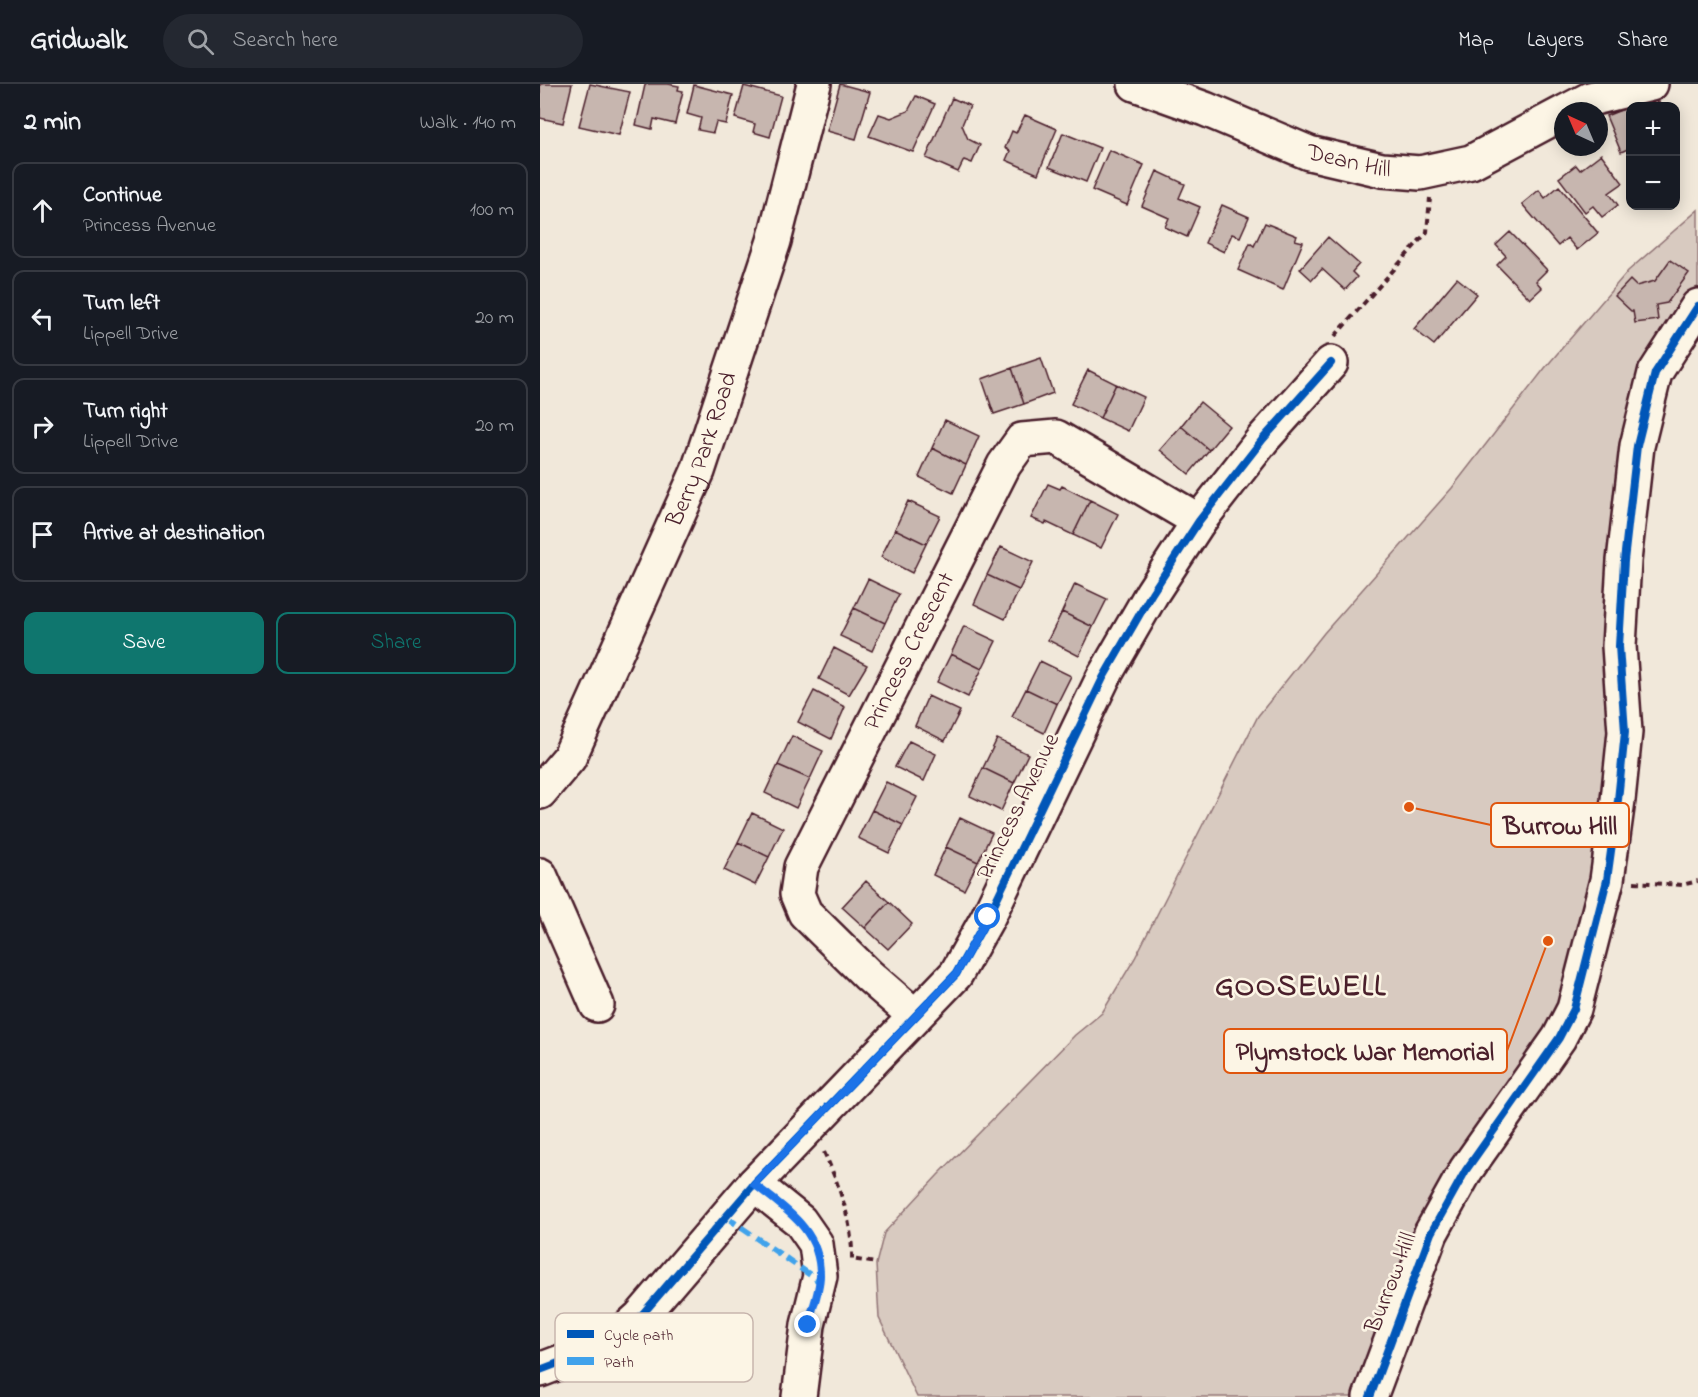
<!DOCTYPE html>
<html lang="en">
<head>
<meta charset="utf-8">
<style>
	body { margin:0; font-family:"Indie Flower",sans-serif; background:#242831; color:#f1f3f6 }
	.controls { position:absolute; right:18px; top:18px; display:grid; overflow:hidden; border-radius:12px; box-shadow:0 3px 15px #0003 }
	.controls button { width:54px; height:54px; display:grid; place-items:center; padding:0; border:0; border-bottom:2px solid #363941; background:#171b24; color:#f1f3f6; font:30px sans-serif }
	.compass { position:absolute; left:1014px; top:18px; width:54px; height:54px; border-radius:50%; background:#171b24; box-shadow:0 3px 15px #0003; rotate:316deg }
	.stop { position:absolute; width:18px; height:18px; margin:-14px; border:4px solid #1a73e8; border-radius:50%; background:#fff }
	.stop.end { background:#1a73e8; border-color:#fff; box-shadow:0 2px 6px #0008 }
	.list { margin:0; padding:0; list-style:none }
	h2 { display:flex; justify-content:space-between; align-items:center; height:78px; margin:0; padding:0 24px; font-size:26px }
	h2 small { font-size:20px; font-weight:400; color:#9ea1a6 }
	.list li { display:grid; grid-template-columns:39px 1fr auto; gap:18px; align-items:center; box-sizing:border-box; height:96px; margin:0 12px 12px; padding:0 12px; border:2px solid #363941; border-radius:12px }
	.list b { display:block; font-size:22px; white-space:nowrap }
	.list p { margin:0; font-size:20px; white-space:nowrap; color:#9ea1a6 }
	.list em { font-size:20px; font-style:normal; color:#9ea1a6 }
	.actions { display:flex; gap:12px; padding:18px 24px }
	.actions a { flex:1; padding:14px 0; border:2px solid #0f766e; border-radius:12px; text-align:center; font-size:21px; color:#0f766e }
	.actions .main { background:#0f766e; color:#fff }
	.icon { flex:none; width:33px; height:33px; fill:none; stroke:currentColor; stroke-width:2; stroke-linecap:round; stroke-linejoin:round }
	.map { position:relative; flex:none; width:1158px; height:1313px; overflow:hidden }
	header { display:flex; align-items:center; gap:36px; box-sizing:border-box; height:84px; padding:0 30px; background:#171b24; border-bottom:2px solid #363941 }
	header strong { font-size:28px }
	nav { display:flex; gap:33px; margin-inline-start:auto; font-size:21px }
	.search { width:420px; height:54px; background:#242831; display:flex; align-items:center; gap:15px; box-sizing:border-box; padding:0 21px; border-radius:33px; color:#9ea1a6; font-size:22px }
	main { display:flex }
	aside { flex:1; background:#171b24 }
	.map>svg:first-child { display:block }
</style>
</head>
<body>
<header>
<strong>Gridwalk</strong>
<div class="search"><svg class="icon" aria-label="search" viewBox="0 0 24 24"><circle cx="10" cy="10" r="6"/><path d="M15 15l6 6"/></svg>Search here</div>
<nav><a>Map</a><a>Layers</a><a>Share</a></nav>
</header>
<main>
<aside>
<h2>2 min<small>Walk · 140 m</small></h2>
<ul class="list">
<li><svg class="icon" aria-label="ahead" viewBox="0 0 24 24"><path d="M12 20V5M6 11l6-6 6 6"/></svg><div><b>Continue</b><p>Princess Avenue</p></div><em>100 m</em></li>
<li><svg class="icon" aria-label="left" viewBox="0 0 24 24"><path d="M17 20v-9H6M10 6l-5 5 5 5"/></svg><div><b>Turn left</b><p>Lippell Drive</p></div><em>20 m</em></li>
<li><svg class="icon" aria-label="right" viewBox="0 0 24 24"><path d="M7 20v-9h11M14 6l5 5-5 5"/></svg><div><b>Turn right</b><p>Lippell Drive</p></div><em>20 m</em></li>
<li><svg class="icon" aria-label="arrive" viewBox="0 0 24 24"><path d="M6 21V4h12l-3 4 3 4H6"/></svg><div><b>Arrive at destination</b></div></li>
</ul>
<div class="actions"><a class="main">Save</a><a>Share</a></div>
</aside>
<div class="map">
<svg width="1158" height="1313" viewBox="0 0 1158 1313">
	<rect width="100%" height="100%" fill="#f1e8da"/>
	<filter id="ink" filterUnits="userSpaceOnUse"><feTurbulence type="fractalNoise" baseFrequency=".0167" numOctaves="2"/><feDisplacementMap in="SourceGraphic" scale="12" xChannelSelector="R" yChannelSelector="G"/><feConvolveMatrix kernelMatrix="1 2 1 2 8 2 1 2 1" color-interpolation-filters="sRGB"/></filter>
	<g filter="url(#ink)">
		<path fill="#d8cac0" stroke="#917476" stroke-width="1.5" d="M1158 126V202L1121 263 1065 737 1026 920 821 1313H377L339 1234 336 1180 344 1149 398 1091 535 951 562 929 595 874 718 632 784 549 912 404 1005 284 1088 187Z"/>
		<path fill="#c7b6af" stroke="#4a1f2b" stroke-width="1.5" d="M0 0H32L23 39 0 34Z
			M50 0 90 8 79 51 39 42Z
			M108 0H128L139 2 138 6 143 7 135 40 114 35 112 45 96 41 105 1Z
			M300 0 330 8 316 55 287 47Z
			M154 1 193 11 186 40 176 38 173 49 158 46 161 34 147 30Z
			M204 2 241 12 230 53 213 48 215 40 195 34Z
			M376 12 395 20 373 68 329 52 339 30 351 34 368 27Z
			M412 14 430 22 422 41 428 55 440 61 432 79 424 76 418 88 386 74Z
			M1111 18 1113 21 1119 18 1120 22H1090V64L1081 68 1066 32 1091 22Z
			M485 31 517 45 498 90 466 76 470 67 465 64 472 47 476 49Z
			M523 49 560 64 546 98 509 83Z
			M569 66 604 81 587 121 552 106Z
			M1061 70 1083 99 1069 109 1078 121 1062 133 1053 122 1045 128 1019 94 1036 81 1040 86Z
			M617 87 645 100 639 114 660 123 647 153 625 143 629 134 602 122Z
			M1019 102 1058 149 1037 166 1027 154 1018 162 982 120 999 106 1005 114Z
			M682 121 709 133 700 153 692 150 684 168 665 159Z
			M725 139 757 152 755 156 763 158 743 206 698 186 710 159 714 162Z
			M970 148 1007 186 996 197 1002 204 990 215 957 181 966 172 956 161Z
			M788 153 819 180 812 188 817 193 805 206 782 185 772 196 760 185Z
			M1130 176 1149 189 1127 219 1116 221 1118 236 1095 239 1093 227H1091L1075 212 1090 196 1096 202 1115 197Z
			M917 194 937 210 894 261 874 245Z
			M501 274 513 309 484 320 472 284Z
			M472 284 484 320 454 330 442 295Z
			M548 286 576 300 560 334 531 320Z
			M576 300 604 313 588 347 560 334Z
			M660 318 689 342 669 366 641 342Z
			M405 336 439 352 426 381 392 364Z
			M641 342 669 366 649 390 620 366Z
			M392 364 426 381 413 409 379 393Z
			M508 400 520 405 522 402 550 416 533 451 506 438 505 440 491 434Z
			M550 416 578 430 561 464 533 451Z
			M368 417 400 432 386 460 355 445Z
			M355 445 386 460 372 489 341 473Z
			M461 463 493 478 479 506 447 491Z
			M447 491 479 506 465 535 434 520Z
			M328 495 359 510 345 539 314 524Z
			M535 500 567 515 553 543 522 528Z
			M314 524 345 539 332 567 300 552Z
			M522 528 553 543 539 572 508 556Z
			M424 542 456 557 442 585 411 570Z
			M294 564 327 581 309 611 279 595Z
			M411 570 442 585 428 613 397 598Z
			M500 577 531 592 517 620 486 605Z
			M486 605 517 620 504 649 472 633Z
			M274 607 305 623 291 655 258 638Z
			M388 612 420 627 405 657 375 642Z
			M252 652 283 667 270 695 238 681Z
			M457 655 488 670 474 699 443 684Z
			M369 657 396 670 384 697 355 683Z
			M238 681 270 695 256 724 225 709Z
			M443 684 474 699 461 727 430 712Z
			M346 698 377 713 363 741 332 726Z
			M332 726 363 741 349 769 318 754Z
			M212 729 243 744 229 773 198 758Z
			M420 734 452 749 438 778 406 763Z
			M198 758 229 773 215 801 184 786Z
			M406 763 438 778 424 806 393 791Z
			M326 797 349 818 325 844 302 823Z
			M349 818 372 840 348 865 325 844Z"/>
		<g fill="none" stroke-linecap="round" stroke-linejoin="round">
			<g stroke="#4a1f2b" stroke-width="38">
				<g id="minor">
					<path id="s1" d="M595 0 665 25 769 69 842 86 880 89 931 78 1023 29"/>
					<path d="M1027 27 1050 15 1111 0"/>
					<path id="s2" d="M0 708 29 674 158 387 234 157 274 0"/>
					<path d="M0 791 57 921"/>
					<path id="s3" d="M375 932 328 891 265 829 257 810 261 783 464 381 482 356 516 353 659 437"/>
					<path d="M214 1100 260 1137 276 1160 280 1192 268 1241 259 1313"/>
					<path d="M0 1286 71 1259 100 1233 214 1100 416 890 448 833 563 594 612 509 659 437 723 355 791 279"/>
					<path d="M830 1313 891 1149 926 1086 1019 954 1034 925 1067 796 1078 716 1085 648 1079 562 1084 477 1097 362 1115 289 1158 222"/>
				</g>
			</g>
			<path stroke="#4a1f2b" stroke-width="4" stroke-dasharray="6 4.5" stroke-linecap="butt" d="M795 252 887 148 890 114
				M1094 798 1142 801 1158 797
				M284 1068C299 1101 313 1139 312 1175L336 1179"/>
			<use href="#minor" stroke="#fcf5e5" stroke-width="33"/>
			<path stroke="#40a2eb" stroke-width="6" stroke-dasharray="12 6" stroke-linecap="butt" d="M186 1133 279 1197"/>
			<g stroke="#fcf5e5" stroke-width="11">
				<path id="cycleway" d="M0 1286 71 1259 100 1233 214 1100 416 890 448 833 563 594 612 509 659 437 723 355 791 279
					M830 1313 891 1149 926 1086 1019 954 1034 925 1067 796 1078 716 1085 648 1079 562 1084 477 1097 362 1115 289 1158 222"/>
			</g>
			<use href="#cycleway" stroke="#0057b8" stroke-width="8"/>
		</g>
	</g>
	<g fill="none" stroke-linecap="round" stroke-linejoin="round" filter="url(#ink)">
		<path stroke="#1a73e8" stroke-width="8" d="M268 1241C272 1225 280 1207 280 1191 280 1145 246 1126 214 1100L416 890 448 833"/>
	</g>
	<g text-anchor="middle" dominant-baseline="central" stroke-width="5" stroke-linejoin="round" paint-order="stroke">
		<g font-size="24" fill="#4a1f2b" stroke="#fcf5e5">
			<text stroke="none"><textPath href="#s1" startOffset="228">Dean Hill</textPath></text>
			<text stroke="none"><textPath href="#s2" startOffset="381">Berry Park Road</textPath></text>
			<text stroke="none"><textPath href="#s3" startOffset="440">Princess Crescent</textPath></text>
			<text transform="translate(479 723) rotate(-64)">Princess Avenue</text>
			<text transform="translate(852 1199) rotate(-69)">Burrow Hill</text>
		</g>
		<g font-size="30" font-weight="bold" letter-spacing="1.5" fill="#4a1f2b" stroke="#fcf5e5">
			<text x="761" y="904">GOOSEWELL</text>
		</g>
	</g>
	<rect x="15" y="1229" width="198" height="69" rx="9" fill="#fcf5e5" stroke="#c7b5ad" stroke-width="1.5"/>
	<rect x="27" y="1246" width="27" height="8" fill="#0057b8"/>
	<rect x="27" y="1273" width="27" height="8" fill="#40a2eb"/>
	<g font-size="16" fill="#4a1f2b">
		<text x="64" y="1256">Cycle path</text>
		<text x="64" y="1283">Path</text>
	</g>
	<path fill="none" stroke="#e0560e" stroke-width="2" d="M869 723L951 741M1008 857L967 967"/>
	<g fill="#e0560e" stroke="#fcf5e5" stroke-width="2">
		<circle cx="869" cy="723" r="6"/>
		<circle cx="1008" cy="857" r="6"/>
	</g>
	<g fill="#fcf5e5" stroke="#e0560e" stroke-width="2">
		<rect x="951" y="719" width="138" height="44" rx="6"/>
		<rect x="684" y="945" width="283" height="44" rx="6"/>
	</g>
	<g font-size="26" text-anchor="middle" font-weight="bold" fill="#4a1f2b">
		<text x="1020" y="750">Burrow Hill</text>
		<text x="825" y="976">Plymstock War Memorial</text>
	</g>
</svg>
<div class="controls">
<button>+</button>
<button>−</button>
</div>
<svg class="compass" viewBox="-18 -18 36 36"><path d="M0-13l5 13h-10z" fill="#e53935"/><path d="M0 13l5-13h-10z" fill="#9ea1a6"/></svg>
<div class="stop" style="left:448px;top:833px"></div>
<div class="stop end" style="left:268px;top:1241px"></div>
</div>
</main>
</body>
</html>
